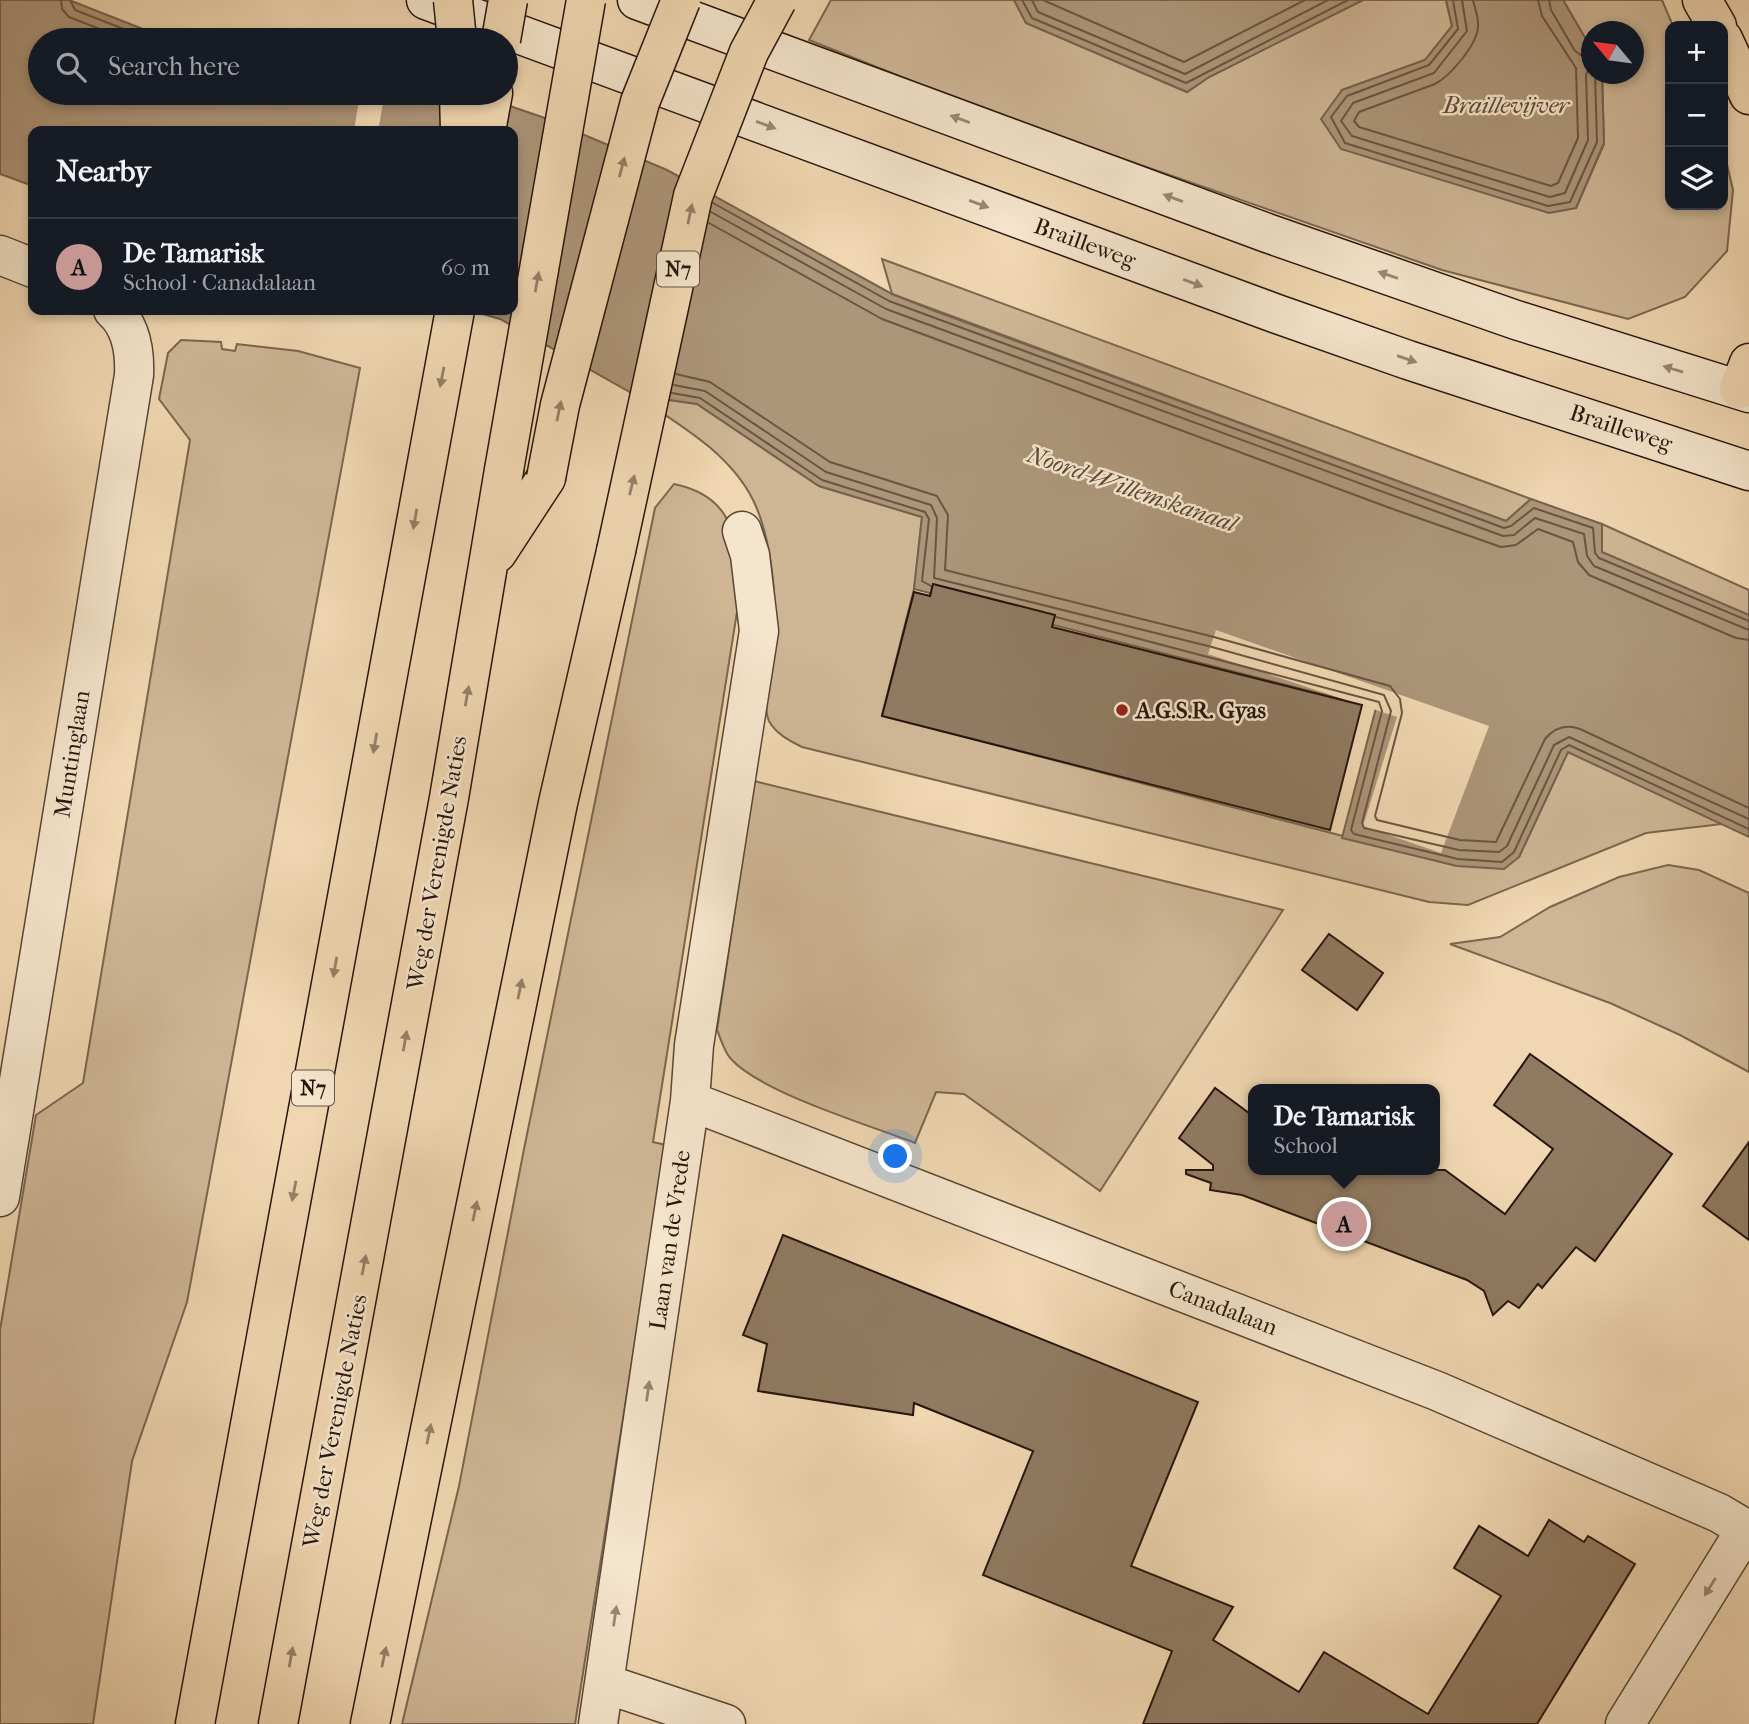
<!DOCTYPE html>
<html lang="en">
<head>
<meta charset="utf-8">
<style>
	body { margin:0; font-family:"IM FELL French Canon",serif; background:#242831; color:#f1f3f6 }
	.controls { position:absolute; right:21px; top:21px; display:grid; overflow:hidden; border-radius:14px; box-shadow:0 4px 10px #0003 }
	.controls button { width:63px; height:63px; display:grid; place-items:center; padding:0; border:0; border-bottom:2px solid #363941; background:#171b24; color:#f1f3f6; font:35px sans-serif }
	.compass { position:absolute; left:1581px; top:21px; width:63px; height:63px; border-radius:50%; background:#171b24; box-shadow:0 4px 10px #0003; rotate:299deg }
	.you { position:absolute; left:896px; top:1157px; width:24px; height:24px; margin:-18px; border:5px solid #fff; border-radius:50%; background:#1a73e8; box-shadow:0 0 0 10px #1a73e833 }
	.badge { display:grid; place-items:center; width:46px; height:46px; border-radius:50%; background:#c59692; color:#111; font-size:23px; font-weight:700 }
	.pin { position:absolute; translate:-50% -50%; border:4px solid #fff; box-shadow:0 2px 7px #0006 }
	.popup { position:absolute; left:1248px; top:1084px; width:192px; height:91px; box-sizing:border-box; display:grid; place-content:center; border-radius:14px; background:#171b24; filter:drop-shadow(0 2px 5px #0005); font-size:23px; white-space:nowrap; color:#9ea1a6 }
	.popup b { font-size:26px; color:#f1f3f6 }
	.popup::after { content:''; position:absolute; left:50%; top:100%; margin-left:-14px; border:14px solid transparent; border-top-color:#171b24 }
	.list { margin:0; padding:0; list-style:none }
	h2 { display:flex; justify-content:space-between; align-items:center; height:91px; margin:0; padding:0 28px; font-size:30px }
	h2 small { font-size:23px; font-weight:400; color:#9ea1a6 }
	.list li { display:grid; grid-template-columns:46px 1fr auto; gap:21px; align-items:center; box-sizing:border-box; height:98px; padding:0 28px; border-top:2px solid #363941 }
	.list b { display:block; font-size:26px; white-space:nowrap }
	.list p { margin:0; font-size:23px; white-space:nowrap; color:#9ea1a6 }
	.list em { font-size:23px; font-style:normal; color:#9ea1a6 }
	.icon { flex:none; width:38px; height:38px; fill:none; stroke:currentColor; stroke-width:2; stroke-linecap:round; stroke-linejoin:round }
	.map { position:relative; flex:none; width:1749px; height:1724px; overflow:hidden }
	.search { position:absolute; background:#171b24; box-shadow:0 4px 10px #0003; left:28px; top:28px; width:490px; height:77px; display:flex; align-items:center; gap:18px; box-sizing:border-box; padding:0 24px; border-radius:38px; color:#9ea1a6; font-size:26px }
	.panel { position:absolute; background:#171b24; box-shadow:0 4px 10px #0003; left:28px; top:126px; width:490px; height:189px; border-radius:14px }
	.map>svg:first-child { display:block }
</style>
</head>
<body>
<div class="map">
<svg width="1749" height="1724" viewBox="0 0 1749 1724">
	<rect width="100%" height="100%" fill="#f0d7b1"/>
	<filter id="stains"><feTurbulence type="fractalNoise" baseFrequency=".00286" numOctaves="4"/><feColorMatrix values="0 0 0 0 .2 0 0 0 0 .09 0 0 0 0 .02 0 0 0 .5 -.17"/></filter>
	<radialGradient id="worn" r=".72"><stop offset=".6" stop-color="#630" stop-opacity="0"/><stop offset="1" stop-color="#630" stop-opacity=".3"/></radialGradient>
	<path fill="#ceb695" stroke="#7a6650" stroke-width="2" d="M831 0H1014L1026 23 1187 92 1209 77 1363 0H1446L1452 26 1425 60 1342 90 1576 208 1604 144 1602 74H1634V32H1592L1591 48 1563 0H1662L1673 26H1670V205H1723V147L1733 190 1727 251 1685 297 1628 319 1442 270 992 113 809 40Z
		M882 259 1531 499 1506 521 892 294Z
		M181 340 221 342 222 349 235 351 237 344 298 351 360 368 187 1302 132 1461 93 1724H0V1330L36 1115 83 1083 190 440 159 399 168 353Z
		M635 395 697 404 819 486 922 517 914 589 882 715 1457 866 1519 857 1568 752 1722 824 1646 833 1468 905 1429 902 802 747C790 741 776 734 769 721 760 701 774 649 774 626 776 588 770 534 753 500 729 452 678 424 635 395Z
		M674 484C727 495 733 526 743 574L653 1142 666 1145 575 1724H402L459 1486 524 1149 655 508Z
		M1602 524 1749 590V615L1601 552Z
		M754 781 1283 910 1100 1191 964 1094 936 1092 915 1143C869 1125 762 1093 731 1059 724 1052 721 1039 717 1030Z
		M1668 865 1699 870 1749 893V1072L1680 1035 1610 1003 1450 944 1500 937 1550 907 1619 877Z"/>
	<path fill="#ac9579" stroke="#77624d" stroke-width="2" d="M0 0H69L171 40H40V93H472L542 117 667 170 892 294 940 313 1506 521 1531 499 1602 524V552L1749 615V837L1568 752 1519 857 1504 869 1457 866 1342 838 1376 708 914 589 922 517 819 486 697 404 635 395 500 319 469 310H513V131H33V186L0 174Z
		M1014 0H1363L1209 77 1187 92 1026 23Z
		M1446 0H1563L1591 48 1592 74H1602L1604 143 1576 208 1549 213 1341 149 1321 119 1342 90 1425 60 1452 26Z"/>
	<path fill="#f0d7b1" d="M360 93H385L378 131H354Z
		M1216 630 1489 726 1441 853 1363 826 1397 717 1208 654Z"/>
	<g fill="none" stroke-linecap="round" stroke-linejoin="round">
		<path stroke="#6a5542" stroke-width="2" d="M61 0 62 9 69 17 128 40
			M70 0 75 10 152 40
			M1022 0 1032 18 1186 83 1348 0
			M1032 0 1038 12 1185 74 1328 0
			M1043 0 1184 62 1305 0
			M1453 0 1458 29 1429 65 1347 96 1331 117 1345 143 1548 206 1570 202 1597 142 1595 74
			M1462 0 1467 31 1434 73 1353 103 1341 121 1352 136 1550 197 1565 193 1588 140 1586 75 1591 62 1575 51 1551 10 1549 0
			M1473 0C1475 9 1479 18 1478 27 1477 45 1450 76 1435 84L1359 112 1354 121 1359 127 1551 186 1558 183 1578 138 1576 68 1542 16 1538 0
			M713 203 889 301 1504 528 1511 526 1534 508 1593 528 1595 553 1599 558 1749 621
			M711 212 886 309 1503 536 1514 535 1535 518 1584 534 1587 556 1594 566 1749 630
			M709 223 882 319 1390 508 1501 547 1516 545 1538 529 1573 542 1578 562 1589 575 1736 638 1749 640
			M676 374 710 382 830 462 937 496 948 515 945 570 1214 637 1390 686 1400 699 1402 713 1375 816 1377 820 1460 840 1496 842 1545 739C1555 727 1566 724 1580 729L1749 808
			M674 385 705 391 826 472 931 505 937 518 934 578 1212 647 1384 695 1391 711 1362 823 1364 828 1459 850 1499 852 1507 846 1554 745 1569 737 1749 819
			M672 393 700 398 822 480 925 512 929 519 922 581 931 586
			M1056 617 1379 702 1382 711 1351 830 1354 834 1458 859 1502 862 1514 852 1561 750 1569 745 1749 829"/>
	</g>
	<path fill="#907a62" stroke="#27150c" stroke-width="2" d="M933 584 1055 615 1052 627 1362 705 1330 830 882 716 914 592 930 596Z
		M1329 934 1383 973 1357 1010 1302 970Z
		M1530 1054 1672 1154 1595 1261 1576 1247 1542 1288 1538 1284 1519 1308 1508 1301 1493 1315 1484 1291 1467 1280 1242 1195 1210 1190 1211 1183 1186 1174V1170H1213V1165L1179 1138 1215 1088 1253 1116V1170H1445L1505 1214 1553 1149 1494 1105Z
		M1749 1142V1240L1703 1206Z
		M783 1235 1198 1402 1131 1566 1233 1607 1213 1640 1299 1692 1324 1652 1428 1714 1501 1596 1454 1568 1479 1526 1528 1556 1549 1520 1584 1542 1588 1536 1635 1564 1537 1724H1143L1172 1651 983 1575 1033 1451 914 1403 913 1415 758 1391 767 1344 743 1335Z"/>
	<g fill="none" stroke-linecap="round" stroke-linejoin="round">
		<g stroke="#594635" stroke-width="41">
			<path id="minor" d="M0 255 33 268
				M690 1101 1437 1391 1719 1513 1749 1531
				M0 1197 134 375C135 352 131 326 113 310
				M606 1684 726 1724
				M598 1724 690 1101 694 1045 759 631 750 555 742 531
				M1625 1724 1746 1529"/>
		</g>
		<g stroke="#27150c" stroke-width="41">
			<path id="secondary" d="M426 0 1277 314 1408 360 1749 471
				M637 0 1267 233 1516 320 1749 393"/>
		</g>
		<g stroke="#27150c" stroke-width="41">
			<path id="trunk" d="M1702 0 1717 26
				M1723 39 1749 95
				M459 93 460 131
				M486 131 493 93
				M1739 389 1749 363
				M497 553 546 478
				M195 1724 455 310
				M278 1724 449 798 504 470
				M370 1724 558 803 616 551"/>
		</g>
		<use href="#minor" stroke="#f5e5cc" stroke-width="38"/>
		<use href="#secondary" stroke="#f5e5cc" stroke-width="38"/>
		<use href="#trunk" stroke="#f0d7b1" stroke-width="38"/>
		<g stroke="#27150c" stroke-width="41" stroke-linecap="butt">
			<path id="trunk-bridge" d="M453 0 457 40
				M501 40 508 0
				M504 470 586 0
				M546 478 560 405 640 102 681 0
				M616 551 693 196 749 52 777 0"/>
		</g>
		<use href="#trunk-bridge" stroke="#f0d7b1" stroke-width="38"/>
	</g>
	<defs><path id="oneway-solid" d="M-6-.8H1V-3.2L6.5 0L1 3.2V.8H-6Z" transform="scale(1.75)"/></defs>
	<g fill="#988776">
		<use href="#oneway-solid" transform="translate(960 119) rotate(-160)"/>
		<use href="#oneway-solid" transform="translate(766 125) rotate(20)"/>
		<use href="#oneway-solid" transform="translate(1173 198) rotate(-160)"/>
		<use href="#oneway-solid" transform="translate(979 204) rotate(20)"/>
		<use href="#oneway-solid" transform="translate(1388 275) rotate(-161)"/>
		<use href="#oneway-solid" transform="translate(1193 283) rotate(20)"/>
		<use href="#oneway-solid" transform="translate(1407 359) rotate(19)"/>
		<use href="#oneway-solid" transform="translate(1673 369) rotate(-163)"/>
		<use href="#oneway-solid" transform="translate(648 1391) rotate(-82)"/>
		<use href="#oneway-solid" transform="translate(1710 1587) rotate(122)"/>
		<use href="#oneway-solid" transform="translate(615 1616) rotate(-82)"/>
	</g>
	<g fill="#968067">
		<use href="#oneway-solid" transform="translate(622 167) rotate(-75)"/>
		<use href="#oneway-solid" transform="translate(690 214) rotate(-78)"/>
		<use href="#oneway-solid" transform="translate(537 282) rotate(-80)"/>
		<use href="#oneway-solid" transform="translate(442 377) rotate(101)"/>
		<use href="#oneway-solid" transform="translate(559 411) rotate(-78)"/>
		<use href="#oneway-solid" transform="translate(632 485) rotate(-76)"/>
		<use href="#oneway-solid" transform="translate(415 519) rotate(100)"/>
		<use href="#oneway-solid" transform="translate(467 696) rotate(-80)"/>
		<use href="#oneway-solid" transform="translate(375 743) rotate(100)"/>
		<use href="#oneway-solid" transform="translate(335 967) rotate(100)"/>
		<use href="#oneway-solid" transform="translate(520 989) rotate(-78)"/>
		<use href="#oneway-solid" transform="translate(405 1041) rotate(-80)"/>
		<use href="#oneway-solid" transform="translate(294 1191) rotate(101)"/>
		<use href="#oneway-solid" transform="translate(475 1211) rotate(-78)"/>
		<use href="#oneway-solid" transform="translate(364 1265) rotate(-79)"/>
		<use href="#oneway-solid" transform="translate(429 1434) rotate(-78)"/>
		<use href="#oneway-solid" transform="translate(291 1657) rotate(-80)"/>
		<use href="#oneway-solid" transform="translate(384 1657) rotate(-78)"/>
	</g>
	<circle fill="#8f2418" stroke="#f5e5cc" stroke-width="2.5" cx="1122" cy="710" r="7"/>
	<g text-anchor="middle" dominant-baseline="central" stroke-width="5" stroke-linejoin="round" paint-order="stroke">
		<g fill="#f5e5cc" stroke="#655346" stroke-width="2">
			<rect x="657" y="251.5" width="42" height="35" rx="5"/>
			<rect x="292" y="1070.5" width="42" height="35" rx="5"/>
		</g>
		<g font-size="21" font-weight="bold" fill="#27150c">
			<text x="678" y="269">N7</text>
			<text x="313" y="1088">N7</text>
		</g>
		<g font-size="23" fill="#27150c" stroke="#f5e5cc">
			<text transform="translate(1085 243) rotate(20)">Brailleweg</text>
			<text transform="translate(1621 428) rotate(18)">Brailleweg</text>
			<text transform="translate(72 754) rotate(-81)">Muntinglaan</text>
			<text transform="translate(437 863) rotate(-80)">Weg der Verenigde Naties</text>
			<text transform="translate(670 1240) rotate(-82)">Laan van de Vrede</text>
			<text transform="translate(1223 1308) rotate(21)">Canadalaan</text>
			<text transform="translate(335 1421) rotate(-79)">Weg der Verenigde Naties</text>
		</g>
		<g font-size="23" font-weight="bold" fill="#27150c" stroke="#f5e5cc" text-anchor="start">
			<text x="1136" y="710">A.G.S.R. Gyas</text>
		</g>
		<g font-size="24" font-style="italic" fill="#5c4838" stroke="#f5e5cc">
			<text x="1506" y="105">Braillevijver</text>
			<text transform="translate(1132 489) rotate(19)">Noord-Willemskanaal</text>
		</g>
	</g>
	<rect width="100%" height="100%" filter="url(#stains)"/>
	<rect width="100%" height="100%" fill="url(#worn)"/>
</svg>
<div class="controls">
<button>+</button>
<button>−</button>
<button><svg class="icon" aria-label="layers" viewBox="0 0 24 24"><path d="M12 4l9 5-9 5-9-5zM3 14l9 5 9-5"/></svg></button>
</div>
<svg class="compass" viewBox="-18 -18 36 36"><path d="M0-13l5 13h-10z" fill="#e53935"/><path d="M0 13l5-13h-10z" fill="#9ea1a6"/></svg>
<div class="you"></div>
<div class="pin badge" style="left:1344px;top:1224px">A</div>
<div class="popup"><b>De Tamarisk</b>School</div>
<div class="search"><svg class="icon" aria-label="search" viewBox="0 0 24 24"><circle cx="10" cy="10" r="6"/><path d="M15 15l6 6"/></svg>Search here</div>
<section class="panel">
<h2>Nearby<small></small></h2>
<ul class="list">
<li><span class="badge">A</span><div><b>De Tamarisk</b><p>School · Canadalaan</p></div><em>60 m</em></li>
</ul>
</section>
</div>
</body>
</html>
